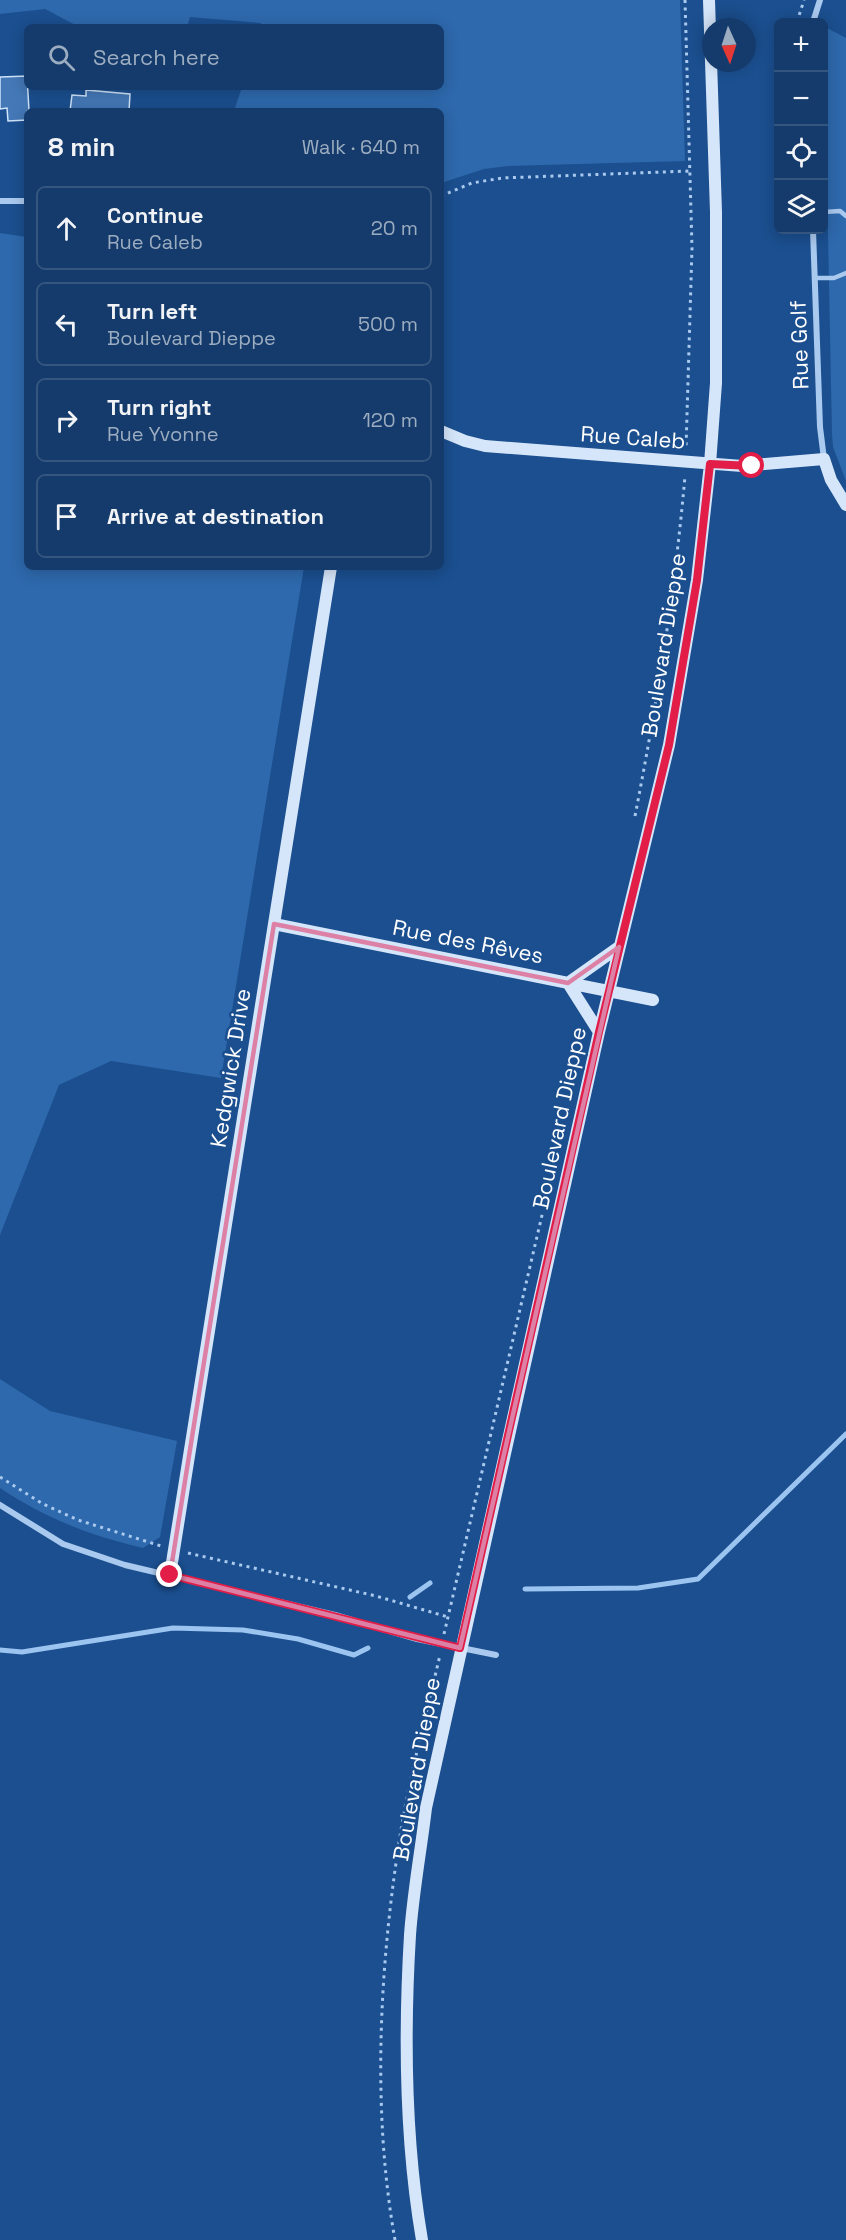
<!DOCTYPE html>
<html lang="en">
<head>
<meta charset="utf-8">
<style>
	body { margin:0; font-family:"Space Grotesk",sans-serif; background:#1d4271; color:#f1f3f6 }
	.controls { position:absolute; right:18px; top:18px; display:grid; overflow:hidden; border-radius:9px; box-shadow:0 3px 15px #0003 }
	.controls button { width:54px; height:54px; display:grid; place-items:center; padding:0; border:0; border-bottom:2px solid #33557e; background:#143b6b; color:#f1f3f6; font:30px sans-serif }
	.compass { position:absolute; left:702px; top:18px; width:54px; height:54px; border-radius:50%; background:#143b6b; box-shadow:0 3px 15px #0003; rotate:177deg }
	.stop { position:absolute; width:18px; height:18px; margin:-14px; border:4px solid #e11d48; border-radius:50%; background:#fff }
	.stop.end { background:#e11d48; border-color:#fff; box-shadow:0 2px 6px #0008 }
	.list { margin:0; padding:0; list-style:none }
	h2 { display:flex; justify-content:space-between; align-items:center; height:78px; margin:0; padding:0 24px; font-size:26px }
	h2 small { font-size:20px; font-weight:400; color:#9dadc1 }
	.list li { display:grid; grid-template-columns:39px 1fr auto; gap:18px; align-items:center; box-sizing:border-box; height:84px; margin:0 12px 12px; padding:0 12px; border:2px solid #33557e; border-radius:9px }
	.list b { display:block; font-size:22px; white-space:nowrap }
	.list p { margin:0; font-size:20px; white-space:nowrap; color:#9dadc1 }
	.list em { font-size:20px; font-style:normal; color:#9dadc1 }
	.icon { flex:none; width:33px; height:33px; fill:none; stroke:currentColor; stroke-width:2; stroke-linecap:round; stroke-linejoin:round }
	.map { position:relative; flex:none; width:846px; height:2240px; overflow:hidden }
	.search { position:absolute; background:#143b6b; box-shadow:0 3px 15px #0003; left:24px; top:24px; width:420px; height:66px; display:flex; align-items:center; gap:15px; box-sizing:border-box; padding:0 21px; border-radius:9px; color:#9dadc1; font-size:22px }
	.panel { position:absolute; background:#143b6b; box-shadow:0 3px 15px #0003; left:24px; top:108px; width:420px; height:462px; border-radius:9px }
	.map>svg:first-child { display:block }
</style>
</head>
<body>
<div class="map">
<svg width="846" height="2240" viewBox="0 0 846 2240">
	<rect width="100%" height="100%" fill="#1b4f8f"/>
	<path fill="#2e69ad" d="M0 0H680L685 161 508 166 484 169 441 183V111H234L242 87H441V27H260L261 23 190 17 187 27H79L45 9 0 14Z
		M827 28 846 38V481L833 447 832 434 824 31Z
		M0 233 27 237V567H304L221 1078 111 1061 59 1085 0 1235Z
		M0 1379 50 1411 177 1441 160 1537 143 1548C91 1536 45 1518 0 1488Z"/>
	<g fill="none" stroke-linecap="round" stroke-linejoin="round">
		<path stroke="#9cc4f0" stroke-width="5" d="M525 1589 638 1588 698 1579 846 1434
			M410 1597 430 1583
			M0 1650 22 1652 173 1628 243 1630 298 1639 354 1655 368 1648"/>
	</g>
	<path fill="#4478b7" stroke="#cfe3fa" stroke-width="1.5" d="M27 76 29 111H27V120L8 121 7 108 0 109V77Z
		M86 90 130 94 129 111H70L72 95 86 96Z"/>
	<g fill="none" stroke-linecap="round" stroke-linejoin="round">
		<path stroke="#a9c9ee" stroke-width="3" stroke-dasharray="3 4.5" stroke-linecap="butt" d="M685 0 692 248 686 448
			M797 22 804 0
			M441 196 472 183 502 178 690 171
			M635 816C657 703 675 590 685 476
			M0 1477 43 1504 78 1520 161 1546
			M188 1553 376 1596 448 1617
			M444 1634 543 1211
			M395 2240C371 2106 380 1957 402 1824 412 1767 427 1711 440 1655"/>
		<path stroke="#a9c9ee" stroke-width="4.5" d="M824 212 840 211 846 216
			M815 278H834L846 273"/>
		<path stroke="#a9c9ee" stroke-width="6" d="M813 22 820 0
			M0 201H27
			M813 230 820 427 824 459
			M0 1505 63 1544 125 1565 335 1615 417 1639 496 1655"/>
		<path stroke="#d6e6fa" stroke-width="12" d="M441 431 465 441 485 446 742 466 824 459 831 480 846 505
			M274 924 653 1000
			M599 1032 568 983 619 947
			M170 1575 331 567
			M422 2240C405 2141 404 2035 410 1935 413 1893 421 1850 426 1808L599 1032 669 745 697 580 710 464 716 383V212L709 0"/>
	</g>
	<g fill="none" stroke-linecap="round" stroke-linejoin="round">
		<path stroke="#e11d48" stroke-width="8" d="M170 1575 460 1648 599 1032 669 745 697 580 710 464 752 466"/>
	</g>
	<path fill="none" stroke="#dd80a5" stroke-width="4.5" stroke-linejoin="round" d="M274 924 568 983 619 947 460 1648 170 1575Z"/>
	<g text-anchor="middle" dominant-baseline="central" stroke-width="5" stroke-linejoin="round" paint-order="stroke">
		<g font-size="22" fill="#fff" stroke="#1b4f8f">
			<text transform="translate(799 345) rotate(-92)">Rue Golf</text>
			<text transform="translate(633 437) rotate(4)">Rue Caleb</text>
			<text transform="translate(663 645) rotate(-81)">Boulevard Dieppe</text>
			<text transform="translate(468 941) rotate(11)">Rue des Rêves</text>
			<text transform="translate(230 1068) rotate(-81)">Kedgwick Drive</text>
			<text transform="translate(559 1118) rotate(-78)">Boulevard Dieppe</text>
			<text transform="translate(416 1769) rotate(-80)">Boulevard Dieppe</text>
		</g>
	</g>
</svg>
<div class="controls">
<button>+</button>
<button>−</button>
<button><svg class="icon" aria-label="locate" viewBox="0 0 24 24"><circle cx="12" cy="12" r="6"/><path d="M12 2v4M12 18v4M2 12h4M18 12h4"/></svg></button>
<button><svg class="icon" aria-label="layers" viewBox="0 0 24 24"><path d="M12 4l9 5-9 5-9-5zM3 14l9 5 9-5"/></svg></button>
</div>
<svg class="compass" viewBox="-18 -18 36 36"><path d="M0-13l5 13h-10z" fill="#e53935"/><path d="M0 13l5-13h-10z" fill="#9dadc1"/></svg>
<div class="stop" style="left:752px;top:466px"></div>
<div class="stop end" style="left:170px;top:1575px"></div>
<div class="search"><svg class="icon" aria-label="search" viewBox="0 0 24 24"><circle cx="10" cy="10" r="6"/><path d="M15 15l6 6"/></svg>Search here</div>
<section class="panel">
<h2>8 min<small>Walk · 640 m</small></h2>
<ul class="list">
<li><svg class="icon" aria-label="ahead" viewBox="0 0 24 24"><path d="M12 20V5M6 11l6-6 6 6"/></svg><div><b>Continue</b><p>Rue Caleb</p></div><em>20 m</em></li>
<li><svg class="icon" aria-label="left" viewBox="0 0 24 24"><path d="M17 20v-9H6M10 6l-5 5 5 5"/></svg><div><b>Turn left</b><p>Boulevard Dieppe</p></div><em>500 m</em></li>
<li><svg class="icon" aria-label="right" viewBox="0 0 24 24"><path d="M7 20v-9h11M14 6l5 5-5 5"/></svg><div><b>Turn right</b><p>Rue Yvonne</p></div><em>120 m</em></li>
<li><svg class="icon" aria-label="arrive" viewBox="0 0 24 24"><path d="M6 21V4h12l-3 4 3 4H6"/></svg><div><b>Arrive at destination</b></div></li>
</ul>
</section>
</div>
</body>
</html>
